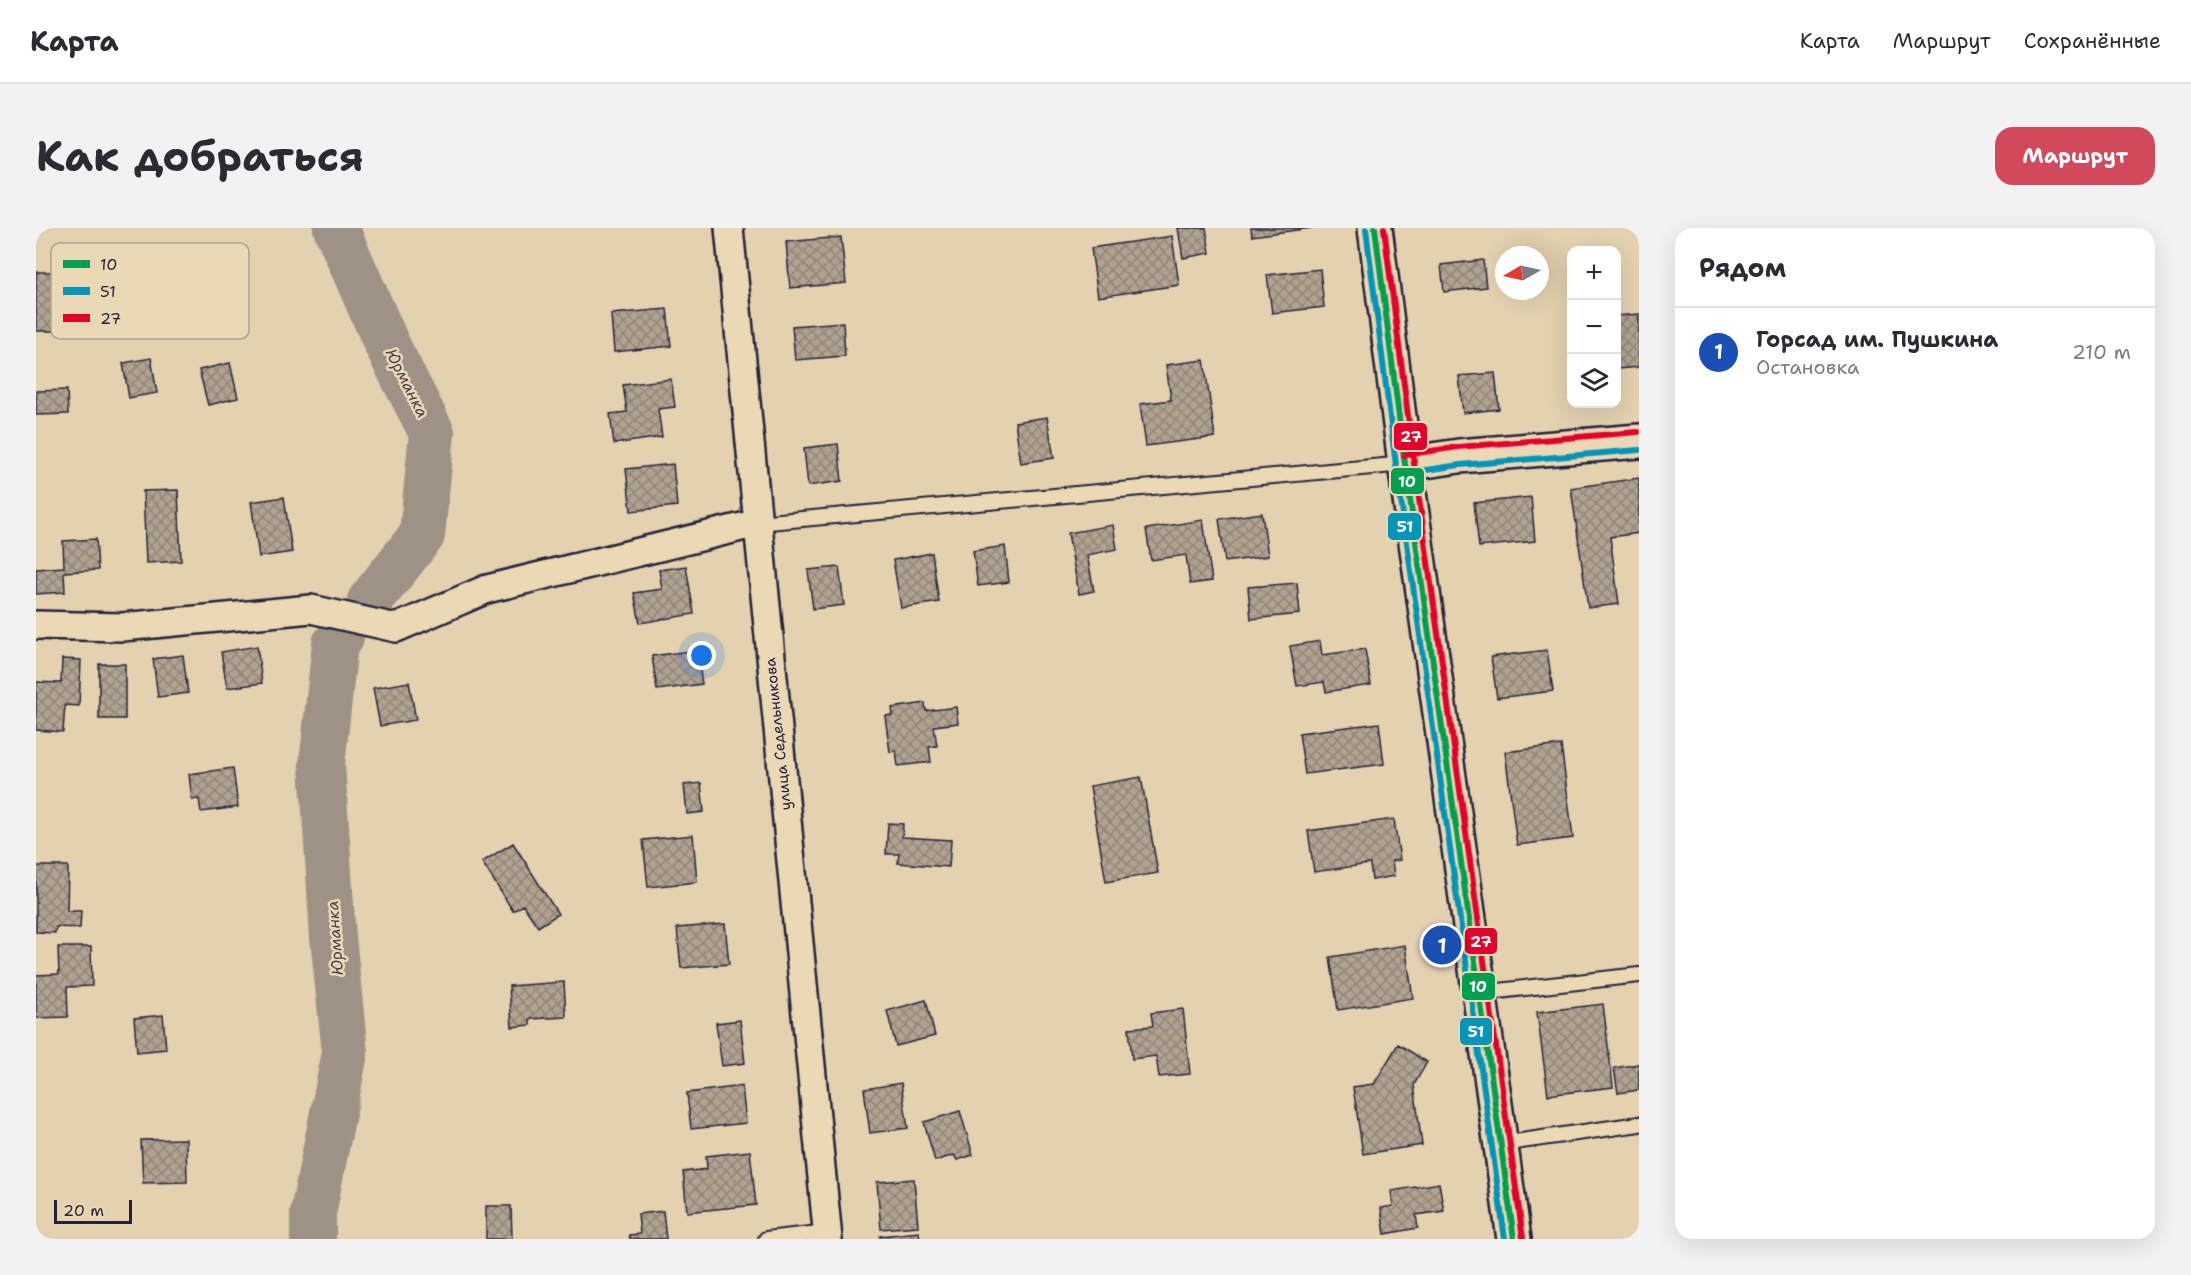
<!DOCTYPE html>
<html lang="ru">
<head>
<meta charset="utf-8">
<style>
	body { margin:0; font-family:"Shantell Sans",sans-serif; background:#f2f2f3; color:#2b2b33 }
	.controls { position:absolute; right:18px; top:18px; display:grid; overflow:hidden; border-radius:12px; box-shadow:0 6px 24px #0002 }
	.controls button { width:54px; height:54px; display:grid; place-items:center; padding:0; border:0; border-bottom:2px solid #e1e1e2; background:#fff; color:#2b2b33; font:30px sans-serif }
	.compass { position:absolute; left:1459px; top:18px; width:54px; height:54px; border-radius:50%; background:#fff; box-shadow:0 6px 24px #0002; rotate:261deg }
	.scale { position:absolute; left:18px; bottom:15px; width:78px; box-sizing:border-box; padding-left:6px; border:3px solid #22223b; border-top:0; font-size:16px; line-height:21px; white-space:nowrap; color:#22223b; -webkit-text-stroke:4px #ebd8b5; paint-order:stroke }
	.you { position:absolute; left:666px; top:428px; width:21px; height:21px; margin:-15px; border:4px solid #fff; border-radius:50%; background:#1a73e8; box-shadow:0 0 0 9px #1a73e833 }
	.badge { display:grid; place-items:center; width:39px; height:39px; border-radius:50%; background:#d1495b; color:#fff; font-size:20px; font-weight:700 }
	.pin { position:absolute; translate:-50% -50%; border:3px solid #fff; box-shadow:0 2px 6px #0006 }
	.list { margin:0; padding:0; list-style:none }
	h2 { display:flex; justify-content:space-between; align-items:center; height:78px; margin:0; padding:0 24px; font-size:26px }
	h2 small { font-size:20px; font-weight:400; color:#7c7c81 }
	.list li { display:grid; grid-template-columns:39px 1fr auto; gap:18px; align-items:center; box-sizing:border-box; height:90px; padding:0 24px; border-top:2px solid #e1e1e2 }
	.list b { display:block; font-size:22px; white-space:nowrap }
	.list p { margin:0; font-size:20px; white-space:nowrap; color:#7c7c81 }
	.list em { font-size:20px; font-style:normal; color:#7c7c81 }
	.icon { flex:none; width:33px; height:33px; fill:none; stroke:currentColor; stroke-width:2; stroke-linecap:round; stroke-linejoin:round }
	.map { position:relative; flex:none; width:1603px; height:1011px; overflow:hidden; border-radius:18px }
	header { display:flex; align-items:center; gap:36px; box-sizing:border-box; height:84px; padding:0 30px; background:#fff; border-bottom:2px solid #e1e1e2 }
	header strong { font-size:28px }
	nav { display:flex; gap:33px; margin-inline-start:auto; font-size:21px }
	.intro { display:flex; align-items:center; justify-content:space-between; box-sizing:border-box; height:144px; padding:0 36px }
	h1 { margin:0; font-size:42px }
	.button { padding:15px 27px; border-radius:18px; background:#d1495b; color:#fff; font-size:21px; font-weight:700 }
	main { display:flex; gap:36px; padding:0 36px }
	aside { flex:1; background:#fff; border-radius:18px; box-shadow:0 6px 24px #0002 }
	.map>svg:first-child { display:block }
</style>
</head>
<body>
<header>
<strong>Карта</strong>
<nav><a>Карта</a><a>Маршрут</a><a>Сохранённые</a></nav>
</header>
<div class="intro"><h1>Как добраться</h1><a class="button">Маршрут</a></div>
<main>
<div class="map">
<svg width="1603" height="1011" viewBox="0 0 1603 1011">
	<defs>
		<pattern id="building-cross-hatch" width="8" height="8" patternUnits="userSpaceOnUse" patternTransform="scale(1.5)"><rect width="8" height="8" fill="#b1a391"/><path d="M0 0l8 8M0 8l8-8" fill="none" stroke="#908478"/></pattern>
	</defs>
	<rect width="100%" height="100%" fill="#e3d1b0"/>
	<filter id="ink" filterUnits="userSpaceOnUse"><feTurbulence type="fractalNoise" baseFrequency=".0167" numOctaves="2"/><feDisplacementMap in="SourceGraphic" scale="12" xChannelSelector="R" yChannelSelector="G"/><feConvolveMatrix kernelMatrix="1 2 1 2 8 2 1 2 1" color-interpolation-filters="sRGB"/></filter>
	<g filter="url(#ink)">
		<g fill="none" stroke-linecap="round" stroke-linejoin="round">
			<path stroke="#9e9286" stroke-width="46" d="M300 0 351 117 396 205 386 307 334 373
				M277 1011V985L309 825 297 709 286 536 299 416 305 409"/>
		</g>
		<path fill="url(#building-cross-hatch)" stroke="#22223b" stroke-width="1.5" d="M1142 0H1170L1174 25 1147 30Z
			M1215 0H1276L1216 8Z
			M1136 8 1143 57 1062 69 1055 20Z
			M805 9 810 55 754 60 750 14Z
			M1447 32 1450 59 1408 64 1405 37Z
			M1284 41 1288 79 1236 85 1231 47Z
			M0 44H20V62H43V76H24L25 103H0Z
			M631 81 635 118 578 124 575 86Z
			M1603 86V139L1581 141 1580 88Z
			M807 94 809 128 759 132 756 98Z
			M115 130 121 165 93 170 87 135Z
			M1168 132 1179 209 1110 218 1104 176 1135 172 1130 137Z
			M194 135 202 170 172 177 163 142Z
			M1459 145 1463 181 1427 185 1423 148Z
			M635 151 639 179 622 181 626 209 578 216 574 186 591 184 587 157Z
			M31 162 32 186 0 187V163Z
			M1011 189 1018 230 985 235 979 194Z
			M802 216 806 253 772 258 768 220Z
			M637 236 641 278 595 283 590 241Z
			M1603 250V305L1574 309 1583 376 1552 380 1535 260Z
			M142 262 145 333 110 335 107 263Z
			M248 269 256 324 223 329 215 274Z
			M1495 269 1499 313 1443 319 1438 275Z
			M1226 285 1232 328 1189 334 1183 291Z
			M1167 292 1176 353 1154 356 1150 327 1115 332 1110 301Z
			M1077 297 1081 321 1051 327 1058 363 1043 366 1032 305Z
			M60 311 62 342 28 344 29 364 0 366V341L28 339 27 313Z
			M969 318 973 354 942 358 937 323Z
			M896 325 903 374 865 380 857 332Z
			M650 338 658 386 604 395 598 365 626 361 623 342Z
			M803 339 808 377 777 381 772 342Z
			M1261 355 1264 386 1215 391 1212 359Z
			M1284 413 1286 427 1329 421 1335 457 1290 464 1288 454 1261 458 1254 418Z
			M221 418 226 455 191 460 185 424Z
			M661 422 666 456 621 462 616 428Z
			M1511 422 1517 463 1461 470 1455 429Z
			M147 427 152 465 122 469 117 431Z
			M26 431 45 432 43 478 29 477 27 504 0 502V454L25 455Z
			M63 436H89V491H63Z
			M373 454 380 492 344 498 337 460Z
			M889 475 890 483 920 479 922 495 898 498 901 518 893 519 895 534 862 538 860 523 854 524 849 488 857 487 856 480Z
			M1343 495 1348 536 1269 546 1263 505Z
			M1525 517 1537 610 1481 617 1469 524Z
			M197 540 202 579 165 584 163 571 156 572 153 546Z
			M1105 549 1122 645 1070 654 1054 558Z
			M665 555 668 584 651 586 648 557Z
			M1358 591 1364 632 1356 633 1358 648 1336 652 1334 636 1278 644 1272 603Z
			M852 595 867 596 866 609 915 612 913 639 862 635 863 626H850Z
			M657 607 661 654 612 659 607 612Z
			M477 615 522 686 502 699 487 677 477 683 446 634Z
			M0 638H32L31 683H45L44 700 20 699 19 705 0 704Z
			M689 696 693 736 645 740 641 700Z
			M1369 717 1377 770 1302 782 1294 729Z
			M22 719H55L56 758 31 759 32 789 0 790V747L23 746Z
			M528 754 530 789 494 791V797L476 799 473 758Z
			M890 772 899 808 860 818 851 783Z
			M1567 776 1577 859 1512 867 1501 784Z
			M1147 781 1154 846 1123 849 1120 828 1096 831 1093 800 1117 798 1115 785Z
			M127 787 130 821 101 824 98 790Z
			M704 792 709 835 686 838 680 795Z
			M1362 816 1391 834 1378 857 1386 917 1327 926 1317 859 1338 856Z
			M1603 836V862L1582 865 1578 840Z
			M865 855 872 900 834 905 828 861Z
			M706 858 710 895 655 901 651 865Z
			M924 883 937 927 921 932 918 927 899 933 888 894Z
			M150 911 151 954 107 955 105 912Z
			M714 923 720 977 651 984 647 944 671 941 670 928Z
			M878 951 882 998 845 1001 841 954Z
			M1403 955 1408 983 1380 987 1382 1000 1349 1006 1345 980 1357 978 1355 963Z
			M450 978H475L476 1011H450Z
			M627 983 630 1011H594L593 1007 604 1006 602 986Z
			M883 1004 884 1011H844V1008Z"/>
		<g fill="none" stroke-linecap="round" stroke-linejoin="round">
			<g stroke="#22223b" stroke-width="18">
				<path id="lane" d="M722 295 1369 236
					M1445 765 1603 747
					M1465 916 1603 896
					M730 1011 792 1004"/>
			</g>
			<g stroke="#22223b" stroke-width="32">
				<path id="street" d="M693 0 792 1011
					M0 397 86 399 275 381 360 400 451 361 722 295"/>
			</g>
			<g stroke="#22223b" stroke-width="38">
				<path id="secondary" d="M1339 0 1369 236 1478 1011
					M1369 236 1423 228 1603 213"/>
			</g>
			<use href="#lane" stroke="#ebd8b5" stroke-width="14"/>
			<use href="#street" stroke="#ebd8b5" stroke-width="27"/>
			<use href="#secondary" stroke="#ebd8b5" stroke-width="33"/>
			<g stroke="#ebd8b5" stroke-width="10">
				<path id="bus-1" d="M1339 0 1369 236 1478 1011"/>
			</g>
			<g stroke="#ebd8b5" stroke-width="10">
				<path id="bus-2" d="M1330 1 1360 237 1469 1011
					M1370 245 1424 237 1603 222"/>
			</g>
			<g stroke="#ebd8b5" stroke-width="10">
				<path id="bus-3" d="M1348 0 1378 235 1487 1010
					M1368 227 1422 219 1602 204"/>
			</g>
			<use href="#bus-1" stroke="#029f50" stroke-width="6"/>
			<use href="#bus-2" stroke="#0595b8" stroke-width="6"/>
			<use href="#bus-3" stroke="#e4002b" stroke-width="6"/>
		</g>
	</g>
	<g text-anchor="middle" dominant-baseline="central" stroke-width="5" stroke-linejoin="round" paint-order="stroke">
		<g font-size="15" fill="#22223b" stroke="#ebd8b5">
			<text transform="translate(742 506) rotate(-96)">улица Седельникова</text>
		</g>
		<g font-size="16" font-style="italic" fill="#474452" stroke="#ebd8b5">
			<text transform="translate(371 155) rotate(63)">Юрманка</text>
			<text transform="translate(299 710) rotate(-94)">Юрманка</text>
		</g>
	</g>
	<rect x="15" y="15" width="198" height="96" rx="9" fill="#ebd8b5" stroke="#afa190" stroke-width="1.5"/>
	<rect x="27" y="32" width="27" height="8" fill="#029f50"/>
	<rect x="27" y="59" width="27" height="8" fill="#0595b8"/>
	<rect x="27" y="86" width="27" height="8" fill="#e4002b"/>
	<g font-size="16" fill="#22223b">
		<text x="64" y="42">10</text>
		<text x="64" y="69">51</text>
		<text x="64" y="96">27</text>
	</g>
	<g stroke="#ebd8b5" stroke-width="2">
		<rect x="1357" y="194" width="35" height="29" rx="6" fill="#e4002b"/>
		<rect x="1354" y="239" width="35" height="28" rx="6" fill="#029f50"/>
		<rect x="1351" y="284" width="35" height="29" rx="6" fill="#0595b8"/>
		<rect x="1428" y="699" width="34" height="28" rx="6" fill="#e4002b"/>
		<rect x="1425" y="744" width="35" height="29" rx="6" fill="#029f50"/>
		<rect x="1423" y="789" width="34" height="29" rx="6" fill="#0595b8"/>
	</g>
	<g font-size="16" text-anchor="middle" font-weight="bold" fill="#fff">
		<text x="1375" y="214">27</text>
		<text x="1371" y="259">10</text>
		<text x="1369" y="304">51</text>
		<text x="1445" y="719">27</text>
		<text x="1442" y="764">10</text>
		<text x="1440" y="809">51</text>
	</g>
</svg>
<div class="controls">
<button>+</button>
<button>−</button>
<button><svg class="icon" aria-label="layers" viewBox="0 0 24 24"><path d="M12 4l9 5-9 5-9-5zM3 14l9 5 9-5"/></svg></button>
</div>
<svg class="compass" viewBox="-18 -18 36 36"><path d="M0-13l5 13h-10z" fill="#e53935"/><path d="M0 13l5-13h-10z" fill="#7c7c81"/></svg>
<div class="scale">20 m</div>
<div class="you"></div>
<div class="pin badge" style="left:1406px;top:717px;background:#1a4fb4">1</div>
</div>
<aside>
<h2>Рядом<small></small></h2>
<ul class="list">
<li><span class="badge" style="background:#1a4fb4">1</span><div><b>Горсад им. Пушкина</b><p>Остановка</p></div><em>210 m</em></li>
</ul>
</aside>
</main>
</body>
</html>
